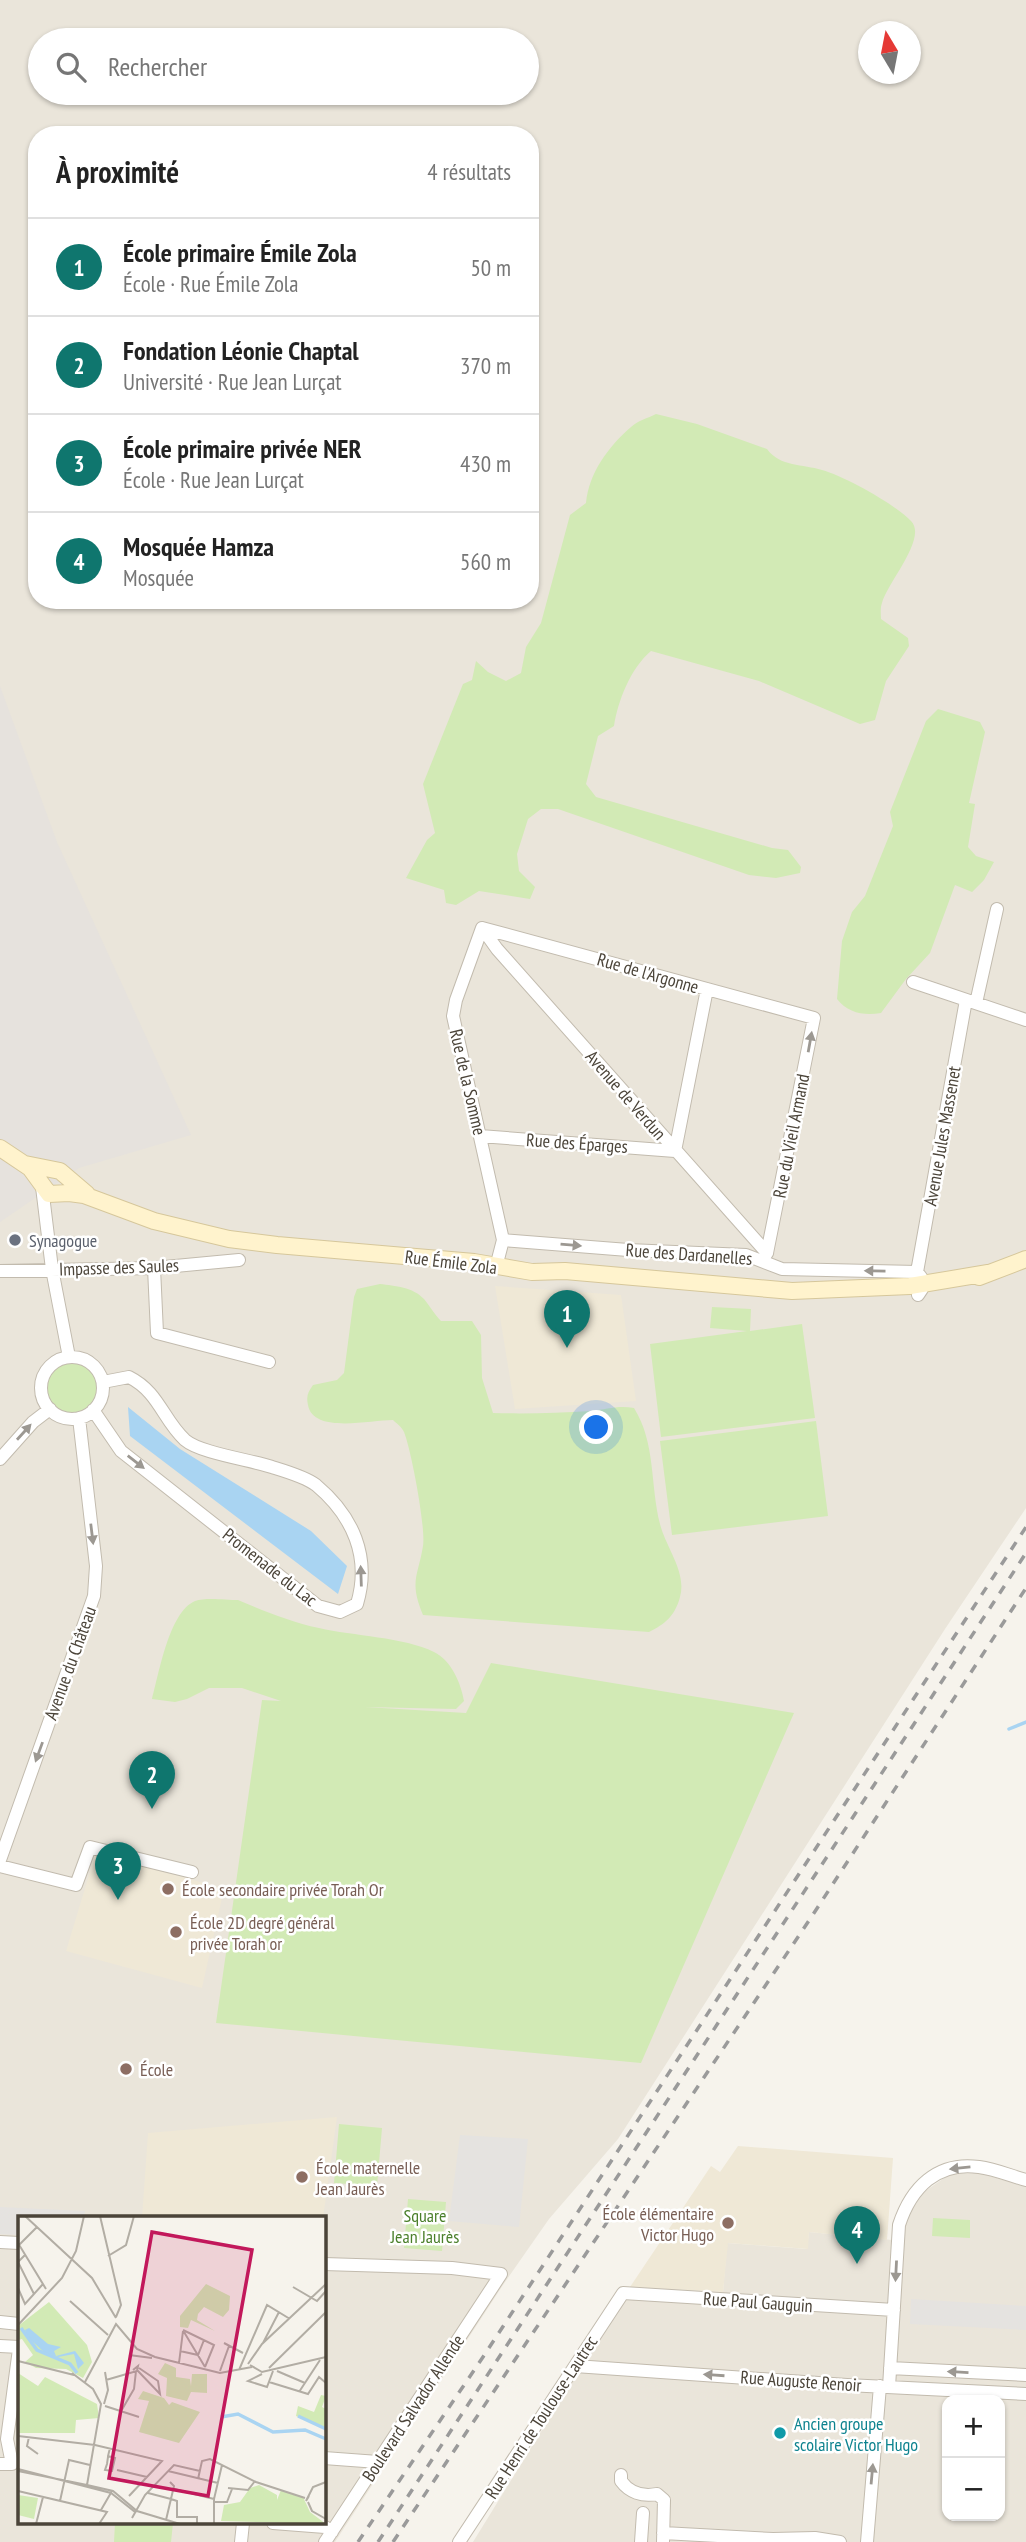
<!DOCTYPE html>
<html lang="fr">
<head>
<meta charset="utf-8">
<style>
	body { margin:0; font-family:"PT Sans Narrow",sans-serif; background:#f2f2f2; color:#222 }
	.controls { position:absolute; right:21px; bottom:21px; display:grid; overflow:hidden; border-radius:14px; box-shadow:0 2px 5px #0004 }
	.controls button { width:63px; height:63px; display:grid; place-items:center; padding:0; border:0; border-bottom:2px solid #e0e0e0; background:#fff; color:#222; font:35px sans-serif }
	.compass { position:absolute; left:858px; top:21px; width:63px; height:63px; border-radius:50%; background:#fff; box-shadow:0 2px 5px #0004; rotate:350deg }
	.you { position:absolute; left:597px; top:1428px; width:24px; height:24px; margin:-18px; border:5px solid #fff; border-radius:50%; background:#1a73e8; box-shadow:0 0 0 10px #1a73e833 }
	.badge { display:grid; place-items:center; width:46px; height:46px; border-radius:50%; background:#0f766e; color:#fff; font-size:23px; font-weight:700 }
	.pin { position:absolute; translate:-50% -58px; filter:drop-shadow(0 2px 4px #0008) }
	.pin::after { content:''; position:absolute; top:37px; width:24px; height:21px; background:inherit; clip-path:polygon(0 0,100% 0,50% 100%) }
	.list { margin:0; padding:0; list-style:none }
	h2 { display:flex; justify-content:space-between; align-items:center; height:91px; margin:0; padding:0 28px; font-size:30px }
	h2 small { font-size:23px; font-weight:400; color:#767676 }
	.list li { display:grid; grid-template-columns:46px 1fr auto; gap:21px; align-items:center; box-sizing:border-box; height:98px; padding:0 28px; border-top:2px solid #e0e0e0 }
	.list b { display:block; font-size:26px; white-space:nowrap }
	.list p { margin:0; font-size:23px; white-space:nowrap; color:#767676 }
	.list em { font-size:23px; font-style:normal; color:#767676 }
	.icon { flex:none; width:38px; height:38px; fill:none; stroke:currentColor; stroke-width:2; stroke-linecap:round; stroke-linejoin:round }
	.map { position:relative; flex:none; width:1026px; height:2542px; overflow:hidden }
	.search { position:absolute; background:#fff; box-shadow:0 2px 5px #0004; left:28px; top:28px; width:511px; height:77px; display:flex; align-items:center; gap:18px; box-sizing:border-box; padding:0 24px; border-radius:38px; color:#767676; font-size:26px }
	.panel { position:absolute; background:#fff; box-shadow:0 2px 5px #0004; left:28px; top:126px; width:511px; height:483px; border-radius:28px }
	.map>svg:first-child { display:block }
</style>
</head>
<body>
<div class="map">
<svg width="1026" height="2542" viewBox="0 0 1026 2542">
	<rect width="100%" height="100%" fill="#f6f3ec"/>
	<path fill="#eae5da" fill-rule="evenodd" d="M0 0H1026V1508L945 1629 618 2139 549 2219 503 2285 335 2542H0ZM869 32H911V74H869ZM40 40H527V93H40ZM37 135H530V600H37ZM19 2218H324V2523H19Z
		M980 2173 1026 2187V2542H473L630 2287 723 2292 727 2243 807 2249 809 2232 892 2240 921 2194 950 2174ZM947 2400H1000V2516H947Z"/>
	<path fill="#e6e2dd" d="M0 686 57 842 191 1135 79 1168 0 1222Z"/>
	<path fill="#efe8d6" d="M495 1286 621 1295 636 1401 515 1409Z
		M96 1852 224 1889 202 1988 66 1951Z
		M337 2117 323 2218H142L148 2133Z
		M738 2146 893 2158 887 2240 809 2232 808 2249 728 2243 723 2292 630 2287 711 2166 720 2172Z"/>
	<path fill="#d2eab5" d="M656 414 697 424 767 449C780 467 803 464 822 470 844 476 895 504 911 521 928 538 887 583 882 603 880 608 881 615 881 619L908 638 909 646 886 681 875 720 860 724 759 681 651 651C630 669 618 701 614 726L598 736 586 784 596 797 772 848 788 850 801 867 800 873 776 878 749 875 558 809H541L528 819 517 854 519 871 535 887 530 899 479 891 456 905 446 903 444 890 406 878 427 840 435 833 423 784 463 684 472 680 476 661 488 672 506 681 521 673 526 647 541 623 570 515 586 503C589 473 608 447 631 427 637 421 648 418 656 414Z
		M938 709 980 722 985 732 969 803 975 804 968 847 976 856 994 862 984 880 972 892 955 885 930 953 906 979 881 1013C864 1016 848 1013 837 999L842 941 852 912 865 896 893 826 890 812 926 721Z
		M380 1284C395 1286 413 1287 424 1299 430 1306 434 1314 441 1321H472L481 1335 482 1378 493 1413C526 1414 558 1413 591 1411 607 1409 619 1405 634 1408 656 1443 650 1485 660 1524 666 1548 687 1572 680 1597 675 1616 665 1624 649 1632L423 1615C409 1581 418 1577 423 1546 426 1528 411 1449 404 1432 402 1427 396 1423 393 1420 370 1420 313 1434 308 1405 306 1396 308 1392 313 1385L337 1380 344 1373 354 1297 357 1289Z
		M712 1307 751 1309 750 1331 802 1324 815 1418 661 1437 650 1344 747 1331 710 1328Z
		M45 1387a26 26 0 1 1 52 0a26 26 0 1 1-52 0Z
		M816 1421 828 1516 672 1535 660 1441Z
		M238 1600C264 1611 291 1622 319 1628 353 1636 404 1637 434 1652 451 1660 461 1683 464 1701L456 1709 365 1707 466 1713 491 1663 794 1713 641 2063 216 2023 262 1700 281 1701 242 1688H209L187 1699 175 1702 152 1699C159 1674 169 1612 195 1601 206 1597 226 1600 238 1600Z
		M339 2124 382 2128 377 2186 334 2183Z
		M408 2199 446 2202 442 2251 404 2248Z
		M933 2218 970 2220V2238L932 2236Z
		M115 2523H173L171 2542H114Z"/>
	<path fill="#e5e3e0" d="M460 2135 528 2139 519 2227 449 2221Z
		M0 2207 85 2211 84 2218H19V2235L0 2234Z
		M911 2299 1026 2306V2330L910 2324Z"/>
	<path fill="#a9d4f2" d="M128 1407 180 1449 311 1531 347 1566 338 1594 130 1436Z"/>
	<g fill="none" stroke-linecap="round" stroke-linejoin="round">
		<path stroke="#a9d4f2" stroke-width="3.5" d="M1009 1729 1026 1722"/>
		<g stroke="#c2bbae" stroke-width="14">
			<path id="street" d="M482 928 814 1018 767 1253
				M482 928 497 949 767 1253 765 1256
				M482 928 456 1000 453 1016 503 1240 496 1267
				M913 982 1026 1020
				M976 1003 997 909
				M480 1136 675 1151 707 989
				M42 1187 52 1269 69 1357
				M503 1240 628 1250 746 1255 782 1269 917 1272 921 1277 922 1289 918 1295
				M154 1268 157 1333 269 1362
				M0 1271 154 1268 239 1260
				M917 1272 966 1000
				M41 1388a31 31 0 1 1 62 0a31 31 0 1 1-62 0Z
				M93 1410 121 1451 318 1606 340 1612 357 1604C371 1557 353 1516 316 1485 306 1477 285 1471 272 1467 251 1460 200 1453 185 1440 163 1420 159 1392 129 1377L103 1382
				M0 1459 33 1422 50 1409
				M0 1860 94 1596 96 1566 79 1418
				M0 1866 76 1885 90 1847 192 1872
				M0 2242 19 2243
				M324 2264 452 2268 501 2274 325 2542
				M0 2322 19 2324
				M0 2346 19 2347
				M575 2366 847 2385 1026 2394
				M890 2368 1026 2375
				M889 2387 899 2225C911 2188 937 2161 979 2167 995 2169 1011 2176 1026 2180
				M324 2458 378 2462
				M0 2464H12L7 2439 19 2349
				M621 2475V2481C629 2492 642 2497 657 2494L664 2500 663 2542
				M273 2523 325 2527 332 2532
				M663 2533 773 2539 815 2538 840 2542
				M241 2542 243 2523
				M459 2542 623 2293 894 2310
				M641 2542 643 2513
				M867 2542 880 2386"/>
		</g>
		<g stroke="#d6c79b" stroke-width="18">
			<path id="secondary" d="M0 1148 30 1168 49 1194 69 1193 84 1195 154 1221 229 1239 277 1245 474 1262 532 1272 565 1271 792 1291 910 1286 988 1273
				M25 1164 60 1171 87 1194
				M979 1277 1026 1259"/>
		</g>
		<use href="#street" stroke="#fff" stroke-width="12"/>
		<use href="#secondary" stroke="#fff3cd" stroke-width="16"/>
		<path stroke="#9a9a9a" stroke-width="3.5" stroke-dasharray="9 9" stroke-linecap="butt" d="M358 2542 483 2357 1026 1527
			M378 2542 1026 1553
			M393 2542 812 1916 1026 1588"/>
	</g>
	<defs><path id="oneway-solid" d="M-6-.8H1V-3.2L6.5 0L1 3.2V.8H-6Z" transform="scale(1.75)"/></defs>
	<g fill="#9c9892">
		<use href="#oneway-solid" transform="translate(810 1042) rotate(-80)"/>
		<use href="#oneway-solid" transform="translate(571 1245) rotate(5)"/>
		<use href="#oneway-solid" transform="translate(875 1271) rotate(-179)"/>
		<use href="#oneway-solid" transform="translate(24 1432) rotate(-48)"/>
		<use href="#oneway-solid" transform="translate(136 1462) rotate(38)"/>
		<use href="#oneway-solid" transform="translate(92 1534) rotate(83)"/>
		<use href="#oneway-solid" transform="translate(361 1576) rotate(-92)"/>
		<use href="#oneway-solid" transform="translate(39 1752) rotate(110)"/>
		<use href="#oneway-solid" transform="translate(960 2168) rotate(174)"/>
		<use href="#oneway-solid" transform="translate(896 2271) rotate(93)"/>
		<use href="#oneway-solid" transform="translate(958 2372) rotate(-177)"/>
		<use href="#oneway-solid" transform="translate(714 2375) rotate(-176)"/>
		<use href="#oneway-solid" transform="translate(872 2474) rotate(-85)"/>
	</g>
	<circle fill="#6b7280" stroke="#fff" stroke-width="2.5" cx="15" cy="1240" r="7"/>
	<g fill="#8d6e63" stroke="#fff" stroke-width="2.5">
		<circle cx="168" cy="1889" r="7"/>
		<circle cx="176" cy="1932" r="7"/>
		<circle cx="126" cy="2069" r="7"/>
		<circle cx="302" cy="2177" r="7"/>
		<circle cx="728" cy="2223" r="7"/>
	</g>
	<circle fill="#0f9aa8" stroke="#fff" stroke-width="2.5" cx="780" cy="2433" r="7"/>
	<g text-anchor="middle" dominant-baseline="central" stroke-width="5" stroke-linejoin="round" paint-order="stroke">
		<g font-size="18" fill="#4b4439" stroke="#fff">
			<text transform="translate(648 973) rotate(16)">Rue de l'Argonne</text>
			<text transform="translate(468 1082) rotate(77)">Rue de la Somme</text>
			<text transform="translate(626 1095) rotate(49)">Avenue de Verdun</text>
			<text transform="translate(791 1136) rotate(-79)">Rue du Vieil Armand</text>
			<text transform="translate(942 1136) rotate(-80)">Avenue Jules Massenet</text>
			<text transform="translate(577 1143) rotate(4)">Rue des Éparges</text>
			<text transform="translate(689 1254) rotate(4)">Rue des Dardanelles</text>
			<text transform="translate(451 1262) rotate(7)">Rue Émile Zola</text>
			<text transform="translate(119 1267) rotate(-2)">Impasse des Saules</text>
			<text transform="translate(270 1567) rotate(38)">Promenade du Lac</text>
			<text transform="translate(70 1663) rotate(-70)">Avenue du Château</text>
			<text transform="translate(758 2302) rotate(4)">Rue Paul Gauguin</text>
			<text transform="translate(801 2381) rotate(4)">Rue Auguste Renoir</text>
			<text transform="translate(413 2408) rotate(-57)">Boulevard Salvador Allende</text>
			<text transform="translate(541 2417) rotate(-57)">Rue Henri de Toulouse-Lautrec</text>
		</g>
		<g font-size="18" fill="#5b616d" stroke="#fff" text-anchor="start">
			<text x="29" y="1240">Synagogue</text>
		</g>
		<g font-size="18" fill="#785e54" stroke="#fff" text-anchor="start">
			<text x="182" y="1889">École secondaire privée Torah Or</text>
			<text x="190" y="1922">École 2D degré général<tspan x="190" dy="21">privée Torah or</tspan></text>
			<text x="140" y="2069">École</text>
			<text x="316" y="2167">École maternelle<tspan x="316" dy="21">Jean Jaurès</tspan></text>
			<text x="714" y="2213" text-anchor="end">École élémentaire<tspan x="714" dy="21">Victor Hugo</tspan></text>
		</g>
		<g font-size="18" fill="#4a7f2a" stroke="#fff">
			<text x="425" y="2215">Square<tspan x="425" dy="21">Jean Jaurès</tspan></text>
		</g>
		<g font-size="18" fill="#0d838f" stroke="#fff" text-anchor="start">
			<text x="794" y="2423">Ancien groupe<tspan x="794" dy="21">scolaire Victor Hugo</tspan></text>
		</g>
	</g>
	<g transform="translate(18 2216)">
		<rect width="308" height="308" fill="#f6f3ec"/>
		<path d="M188 68 212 80 211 94 205 101 186 91 180 98 179 104 197 115 173 104 170 112 162 111V100ZM31 86 69 129 74 146 65 162 48 153 18 152 7 146 15 139 4 123 0 124V110ZM147 147 158 152V161L172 163 173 170 174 158H189V177L173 176 169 185 148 180 149 162 140 158ZM0 157 20 170 27 161 79 188 81 202 58 204 57 217H0ZM125 175 146 182 151 189 154 186 182 196 161 227 121 216 131 185 120 183ZM303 179 308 180 304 191 308 193V221L306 212 278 200 280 190 296 196ZM241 269 259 279V284L263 274 285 281 292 296 308 308 203 305 206 289 222 286 232 272ZM0 279 20 282 16 303 0 299Z" fill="#d2eab5"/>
		<path d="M11 112 30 128 43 131 36 135 38 140 57 135 66 147 60 153 56 138 40 141 26 136 10 121 7 114Z" fill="#a9d4f2"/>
		<path fill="none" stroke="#a9d4f2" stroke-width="3.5" d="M3 112 19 134 52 148 59 157M280 200 308 213M203 201 220 198 255 216 287 214 308 223"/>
		<path fill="none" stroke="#b2ada4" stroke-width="2" d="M7 0 74 62 98 102M82 0 103 89 98 101M0 27 28 73M1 29 19 11M7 39 0 46 16 78M90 40 108 29 116 0M275 71 299 85 308 75M0 72 7 88 25 68M52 85 90 119M0 109 44 62 58 35 66 0M165 114 196 129 187 151M166 116 187 151M206 127 225 137M245 127 261 96M162 135 180 139 186 124M111 139 134 142M0 145 56 159M161 147 165 115M230 148 244 128 308 68M232 149 244 156 308 141M251 152 308 96M119 154 142 178 140 165 121 152M221 154 249 89 272 103M202 155 211 130M259 155 287 167M54 157 75 173 83 188 69 269 95 275 119 295 162 308M244 158 230 165 249 171 255 155M88 164 119 155 120 150 115 154M67 166 98 108 119 133 137 141 202 157 234 151M251 166 290 178 301 161 308 167M281 176 302 144M86 188 90 174 87 156M87 190 121 201M102 197 116 173 118 155M0 220 77 229 144 245 111 280M11 221 9 230 20 238M90 240 97 242 94 255 87 254 89 248 90 241V240L92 232M0 253 93 277 117 296M99 254 129 261M0 255 69 269M150 255 200 267M180 263 184 245 192 243 238 266 287 282M210 272 230 274 237 265M156 273 196 283M0 275 89 296 81 308M130 277 153 283M291 280 288 285 295 271 308 266M153 283 159 285V301H179V308M42 285 51 244 72 249M196 286H209L214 273M290 286 294 295 308 303M83 294 94 275M114 302 127 279 156 249 182 255M148 304 156 270 152 266M18 308 25 281M196 308V283L204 249"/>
		<path fill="#c2185b" fill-opacity="0.15" stroke="#c2185b" stroke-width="3.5" d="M134 16 234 34 190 280 91 262Z"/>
		<rect width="308" height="308" fill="none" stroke="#4b4439" stroke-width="3.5"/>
	</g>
</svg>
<div class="controls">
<button>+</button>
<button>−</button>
</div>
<svg class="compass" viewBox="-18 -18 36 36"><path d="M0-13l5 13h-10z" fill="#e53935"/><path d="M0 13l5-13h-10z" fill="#767676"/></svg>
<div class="you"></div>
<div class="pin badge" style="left:567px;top:1348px">1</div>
<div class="pin badge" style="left:152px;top:1809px">2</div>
<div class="pin badge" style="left:118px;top:1900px">3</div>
<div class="pin badge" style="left:857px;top:2264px">4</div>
<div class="search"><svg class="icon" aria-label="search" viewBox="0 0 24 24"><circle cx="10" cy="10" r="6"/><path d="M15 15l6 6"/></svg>Rechercher</div>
<section class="panel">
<h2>À proximité<small>4 résultats</small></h2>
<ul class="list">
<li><span class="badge">1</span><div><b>École primaire Émile Zola</b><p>École · Rue Émile Zola</p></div><em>50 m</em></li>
<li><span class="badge">2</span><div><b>Fondation Léonie Chaptal</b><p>Université · Rue Jean Lurçat</p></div><em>370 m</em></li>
<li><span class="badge">3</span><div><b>École primaire privée NER</b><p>École · Rue Jean Lurçat</p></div><em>430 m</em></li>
<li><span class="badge">4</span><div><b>Mosquée Hamza</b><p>Mosquée</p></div><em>560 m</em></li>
</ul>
</section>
</div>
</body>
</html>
